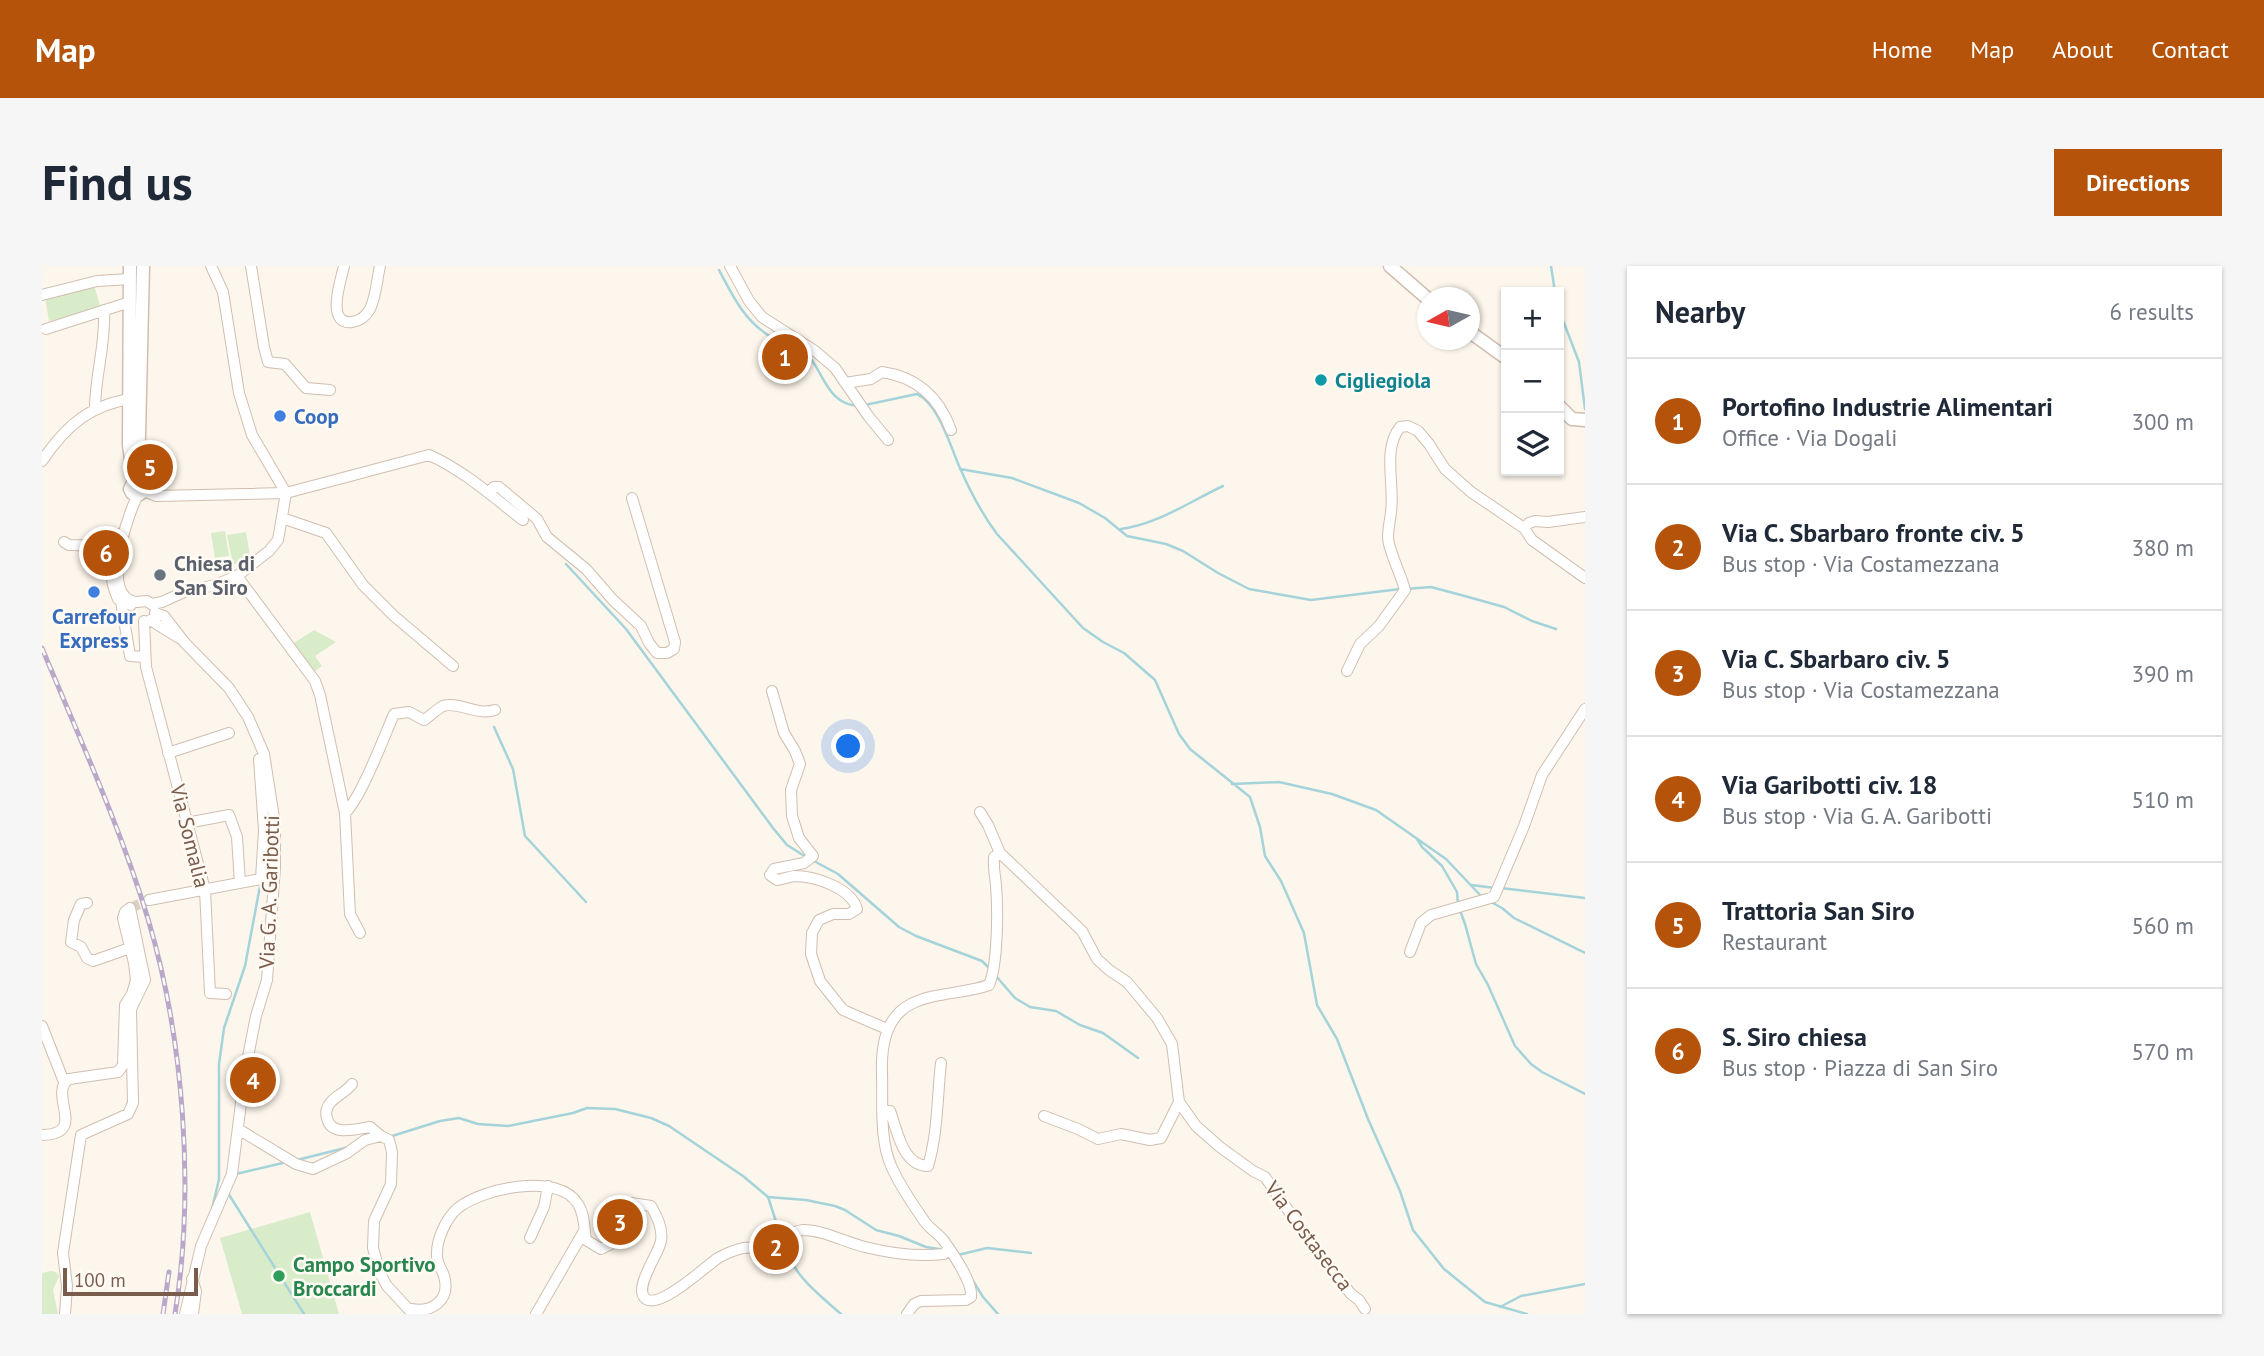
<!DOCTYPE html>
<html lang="en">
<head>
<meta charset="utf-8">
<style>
	body { margin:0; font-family:"PT Sans",sans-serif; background:#f6f6f7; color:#1f2937 }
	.controls { position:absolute; right:21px; top:21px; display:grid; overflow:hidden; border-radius:0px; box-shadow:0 2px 5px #0004 }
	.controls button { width:63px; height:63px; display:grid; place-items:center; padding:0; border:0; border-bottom:2px solid #e0e1e3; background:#fff; color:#1f2937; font:35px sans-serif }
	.compass { position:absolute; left:1375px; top:21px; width:63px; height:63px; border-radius:50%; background:#fff; box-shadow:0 2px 5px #0004; rotate:262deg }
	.scale { position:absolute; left:21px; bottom:18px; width:135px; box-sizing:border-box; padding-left:7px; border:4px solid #7a5c4d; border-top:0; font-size:19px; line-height:24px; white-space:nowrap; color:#7a5c4d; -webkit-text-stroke:5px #fffaf3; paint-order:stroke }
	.you { position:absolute; left:807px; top:481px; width:24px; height:24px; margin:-18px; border:5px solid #fff; border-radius:50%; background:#1a73e8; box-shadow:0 0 0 10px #1a73e833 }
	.badge { display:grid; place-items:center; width:46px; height:46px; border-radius:50%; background:#b45309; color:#fff; font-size:23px; font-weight:700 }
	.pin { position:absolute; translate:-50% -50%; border:4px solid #fff; box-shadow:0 2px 7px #0006 }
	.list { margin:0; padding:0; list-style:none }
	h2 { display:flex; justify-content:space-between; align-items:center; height:91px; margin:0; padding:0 28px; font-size:30px }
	h2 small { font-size:23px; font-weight:400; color:#747a83 }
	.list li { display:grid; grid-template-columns:46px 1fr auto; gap:21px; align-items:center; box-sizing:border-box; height:126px; padding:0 28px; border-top:2px solid #e0e1e3 }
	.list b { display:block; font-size:26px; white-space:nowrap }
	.list p { margin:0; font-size:23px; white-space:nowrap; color:#747a83 }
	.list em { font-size:23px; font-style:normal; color:#747a83 }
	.icon { flex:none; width:38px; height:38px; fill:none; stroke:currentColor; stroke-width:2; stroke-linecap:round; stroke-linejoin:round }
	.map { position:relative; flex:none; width:1543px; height:1048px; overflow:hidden; border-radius:0px }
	header { display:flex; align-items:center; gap:42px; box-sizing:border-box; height:98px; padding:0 35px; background:#b45309; color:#fff }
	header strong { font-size:33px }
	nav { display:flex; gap:38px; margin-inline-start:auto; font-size:24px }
	.intro { display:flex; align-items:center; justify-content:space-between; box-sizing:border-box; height:168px; padding:0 42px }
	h1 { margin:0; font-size:49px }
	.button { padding:18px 32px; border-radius:0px; background:#b45309; color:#fff; font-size:24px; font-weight:700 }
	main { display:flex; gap:42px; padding:0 42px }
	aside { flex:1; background:#fff; border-radius:0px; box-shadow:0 2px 5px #0004 }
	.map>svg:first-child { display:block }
</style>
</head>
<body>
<header>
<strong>Map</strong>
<nav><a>Home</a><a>Map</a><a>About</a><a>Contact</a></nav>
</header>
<div class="intro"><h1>Find us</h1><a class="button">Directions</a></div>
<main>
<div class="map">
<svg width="1543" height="1048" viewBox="0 0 1543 1048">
	<rect width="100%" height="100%" fill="#fdf6ec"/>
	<path fill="#d8ecc9" d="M52 19 59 43 7 55 3 31Z
		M183 265 187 290 173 292 169 267Z
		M204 266 209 295 191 298 185 269Z
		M272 364 294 376 273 390 280 400 272 406 252 377Z
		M268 946 297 1048H200L178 972Z
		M9 1005 14 1006 17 1010 11 1024 16 1048H0V1007Z"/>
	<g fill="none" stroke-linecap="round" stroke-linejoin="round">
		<path stroke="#a5d3da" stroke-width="2.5" d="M1509 0 1513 26
			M677 4C690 28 701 53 726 69 738 77 760 81 769 93 783 112 788 139 817 140
			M1517 44 1537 96 1543 143
			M823 139 875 128C897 138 908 180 918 202 928 225 940 248 955 268L1041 362 1061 376 1082 387 1113 414 1137 468 1148 483 1208 531 1218 561 1223 590 1239 615 1262 667 1275 739 1295 773 1326 853 1358 925 1371 964 1402 1003 1443 1036 1485 1048
			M918 203 970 212 1037 237 1063 252 1085 270 1124 278 1141 285 1176 307 1207 323 1269 334 1358 323
			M1079 263C1116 258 1147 236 1181 220
			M524 298 584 363 731 562 745 579 764 591
			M1364 323 1389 321 1419 329 1462 341 1490 355 1514 363
			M452 461 471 503 483 570 544 636
			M1190 518 1237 516 1290 528 1334 544 1404 593 1440 631
			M1375 573 1380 581 1400 600 1415 626 1416 639 1423 658 1434 698 1446 719 1473 780 1489 798 1500 806 1543 828
			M770 594 796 608 857 661 874 670 940 695 947 702
			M1429 619 1453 622
			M1459 622 1543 632
			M1449 636 1460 642 1472 652 1543 687
			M954 710 973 732 988 741 1014 745 1038 759 1061 767 1096 792
			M347 871 398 855 417 852 436 858 466 860 531 847 545 842 573 843 609 852 627 860 701 910 726 931 764 934 793 940 803 944 834 964 857 970 884 981 903 984
			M255 894 307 881
			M194 908 245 896
			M186 927 262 1048
			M726 931 739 971
			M170 943 177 913V798L182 762 203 700 218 620
			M741 977C752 1010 774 1026 799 1048
			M916 989 945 982 989 987
			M928 1010 941 1031 956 1048
			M1458 1041 1479 1030 1543 1018"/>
		<path stroke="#dcd0c4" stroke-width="10" stroke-dasharray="10 5" stroke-linecap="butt" d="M88 642 107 634"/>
		<g stroke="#d1beb0" stroke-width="12">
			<path id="minor" d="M209 0 222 81 226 96 243 98 264 122 288 124
				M302 0C299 14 283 59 310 56 318 55 324 50 328 43 334 31 335 13 338 0
				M688 0 707 35 720 51 773 85 793 102 827 151 846 174
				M0 29 55 15 88 13
				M4 63 88 36
				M803 117 829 113 840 106C875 111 897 131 909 164
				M53 143C53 110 64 78 62 44
				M0 195C25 158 49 138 94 132
				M102 225 114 230 244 227 387 189C421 204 451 231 481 254
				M446 226 452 221H457L495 253 505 271 544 303 571 334 599 360 607 377 615 387H625L632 383 633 376 590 232
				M96 229C86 247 57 332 94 336 98 336 101 335 105 335L112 340
				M240 252 284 267 321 319 352 350 411 400
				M1482 262 1487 257 1493 255 1506 256 1543 251
				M75 268C69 291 65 310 76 333L89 339
				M22 276 27 279 72 280
				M195 310 273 415 278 429 303 547 308 648 318 667
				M79 335 88 390 103 391
				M110 338 120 336 142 326 173 319 195 310 227 285 236 274 244 227 210 169 197 127 181 26 169 0
				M113 347 122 350 143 377 187 422 206 451 222 488 233 558V601L225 714 214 750 203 806 190 908 159 980 143 1048
				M108 354 137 372
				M102 355 104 401 163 624 168 727 184 728
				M1305 405 1318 378 1337 360 1363 324C1359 309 1351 294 1347 278 1344 267 1348 258 1349 246 1353 219 1340 184 1358 161L1366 160 1376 165 1387 178 1403 203 1429 226 1482 262 1490 274 1543 312
				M730 425 742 467 753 485 758 498 749 524 750 550 757 572 771 590 762 597 732 603 728 609 735 614C741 613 747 611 752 610 773 610 809 622 815 643L807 648H791L777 654 770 667 769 688 778 715 801 744 845 763
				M126 487 187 467
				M938 546 946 559 958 587 1040 665 1055 693 1067 704 1085 716 1115 752 1130 778 1137 836 1154 860 1178 881 1211 905 1223 911 1267 974 1309 1028 1317 1034 1323 1043
				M303 547C319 532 342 471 352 448L367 446 382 454C388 450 395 443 401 440 416 435 435 450 453 444
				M145 557 187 549 195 571 198 617
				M107 634 219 613 222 564 217 493
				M45 637 39 638 32 654 29 676 39 681 45 692 51 695 88 682
				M1368 686 1379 657 1389 649 1452 631 1482 560 1500 509 1543 443
				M0 760 22 816
				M310 818C303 827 295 829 289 836 285 840 283 846 285 852 289 871 314 863 328 861L339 870
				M840 845H848C855 863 860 900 886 900 896 867 895 832 899 797
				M1002 850 1036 863 1056 873 1079 868 1108 874 1119 872 1137 836
				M196 863 254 898 271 903 305 887 323 874 339 870 347 874 350 886 349 918 332 955 331 982 338 1007 345 1020 371 1048
				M0 869C47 868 5 828 27 813L76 806 81 799 83 739 90 728 94 714 92 697 81 652 83 646 88 642
				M488 972 502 941 506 920
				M150 1013 154 1025 151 1048
				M369 1043C390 1047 409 1034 402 1010 400 1003 395 998 395 990 394 974 404 952 416 942 441 922 517 906 536 938 543 949 542 962 544 974L559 983 569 978 582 940 589 937 609 940C615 951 621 962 619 975 617 988 590 1023 604 1033 619 1043 664 1000 676 992 683 988 693 984 701 982 710 981 719 982 728 980 740 976 748 965 761 964 782 964 802 976 823 981 847 987 877 991 902 988L906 983
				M23 1048 25 1020 21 987 39 869 86 848 91 837 89 743 103 714 88 642
				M494 1048 542 965
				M865 1048 872 1038 879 1035 924 1034 929 1031C931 1016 911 988 902 975 897 968 889 964 883 956 871 939 859 921 850 902 837 874 841 838 840 807 839 781 843 751 869 738 893 726 922 728 947 719 956 698 956 643 954 619 953 609 951 601 952 591L958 587"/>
		</g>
		<g stroke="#d1beb0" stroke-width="15">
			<path id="tertiary" d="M88 0 87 179 92 215
				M1348 0 1386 33
				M1428 66 1464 92
				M1517 140 1530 153 1543 154
				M96 210 101 0
				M92 215 88 223 90 227 96 229 102 225 103 220 100 215 96 214"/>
		</g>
		<use href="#minor" stroke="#fff" stroke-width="10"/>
		<use href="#tertiary" stroke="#fff" stroke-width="12"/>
		<g stroke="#b9a8c9" stroke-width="5">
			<path id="rail" d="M0 382C37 471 78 560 106 653 142 773 153 925 133 1048
				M121 1048 127 1006"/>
		</g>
		<use href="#rail" stroke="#fffaf3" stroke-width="2.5" stroke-dasharray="8" stroke-linecap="butt"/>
	</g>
	<circle fill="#0f9aa8" stroke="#fffaf3" stroke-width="2.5" cx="1279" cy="114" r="7"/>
	<g fill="#3f7fe0" stroke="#fffaf3" stroke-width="2.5">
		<circle cx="238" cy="150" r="7"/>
		<circle cx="52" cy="326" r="7"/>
	</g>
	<circle fill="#6b7280" stroke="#fffaf3" stroke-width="2.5" cx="118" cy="309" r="7"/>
	<circle fill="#2e9e5b" stroke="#fffaf3" stroke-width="2.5" cx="237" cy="1010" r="7"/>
	<g text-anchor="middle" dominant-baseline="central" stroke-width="5" stroke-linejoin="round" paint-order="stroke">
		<g font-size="21" font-weight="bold" fill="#0d838f" stroke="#fffaf3" text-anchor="start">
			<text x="1293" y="114">Cigliegiola</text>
		</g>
		<g font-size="21" font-weight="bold" fill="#366cbe" stroke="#fffaf3" text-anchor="start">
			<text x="252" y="150">Coop</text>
			<text x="52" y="350" text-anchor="middle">Carrefour<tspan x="52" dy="24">Express</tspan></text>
		</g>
		<g font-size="21" font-weight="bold" fill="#5b616d" stroke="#fffaf3" text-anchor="start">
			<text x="132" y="297">Chiesa di<tspan x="132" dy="24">San Siro</tspan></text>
		</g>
		<g font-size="21" fill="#7a5c4d" stroke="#fffaf3">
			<text transform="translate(148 570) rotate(76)">Via Somalia</text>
			<text transform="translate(227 626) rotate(-88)">Via G. A. Garibotti</text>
			<text transform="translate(1267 970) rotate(53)">Via Costasecca</text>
		</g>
		<g font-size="21" font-weight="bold" fill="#27864d" stroke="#fffaf3" text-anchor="start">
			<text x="251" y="998">Campo Sportivo<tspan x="251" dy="24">Broccardi</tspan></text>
		</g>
	</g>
</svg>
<div class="controls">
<button>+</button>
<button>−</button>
<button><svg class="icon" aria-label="layers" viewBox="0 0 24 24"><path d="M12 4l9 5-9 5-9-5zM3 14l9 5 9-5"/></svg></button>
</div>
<svg class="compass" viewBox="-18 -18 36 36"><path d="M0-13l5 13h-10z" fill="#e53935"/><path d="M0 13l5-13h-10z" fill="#747a83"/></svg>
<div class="scale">100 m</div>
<div class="you"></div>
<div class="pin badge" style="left:743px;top:91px">1</div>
<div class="pin badge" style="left:734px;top:981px">2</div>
<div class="pin badge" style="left:578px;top:956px">3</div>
<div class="pin badge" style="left:211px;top:814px">4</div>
<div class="pin badge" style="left:108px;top:201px">5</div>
<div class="pin badge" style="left:64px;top:287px">6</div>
</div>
<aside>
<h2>Nearby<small>6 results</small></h2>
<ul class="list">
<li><span class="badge">1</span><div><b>Portofino Industrie Alimentari</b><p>Office · Via Dogali</p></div><em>300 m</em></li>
<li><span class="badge">2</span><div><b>Via C. Sbarbaro fronte civ. 5</b><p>Bus stop · Via Costamezzana</p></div><em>380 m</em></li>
<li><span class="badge">3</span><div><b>Via C. Sbarbaro civ. 5</b><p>Bus stop · Via Costamezzana</p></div><em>390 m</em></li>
<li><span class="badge">4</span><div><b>Via Garibotti civ. 18</b><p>Bus stop · Via G. A. Garibotti</p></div><em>510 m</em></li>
<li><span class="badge">5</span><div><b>Trattoria San Siro</b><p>Restaurant</p></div><em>560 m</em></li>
<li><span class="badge">6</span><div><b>S. Siro chiesa</b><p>Bus stop · Piazza di San Siro</p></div><em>570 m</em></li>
</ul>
</aside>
</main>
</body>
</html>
